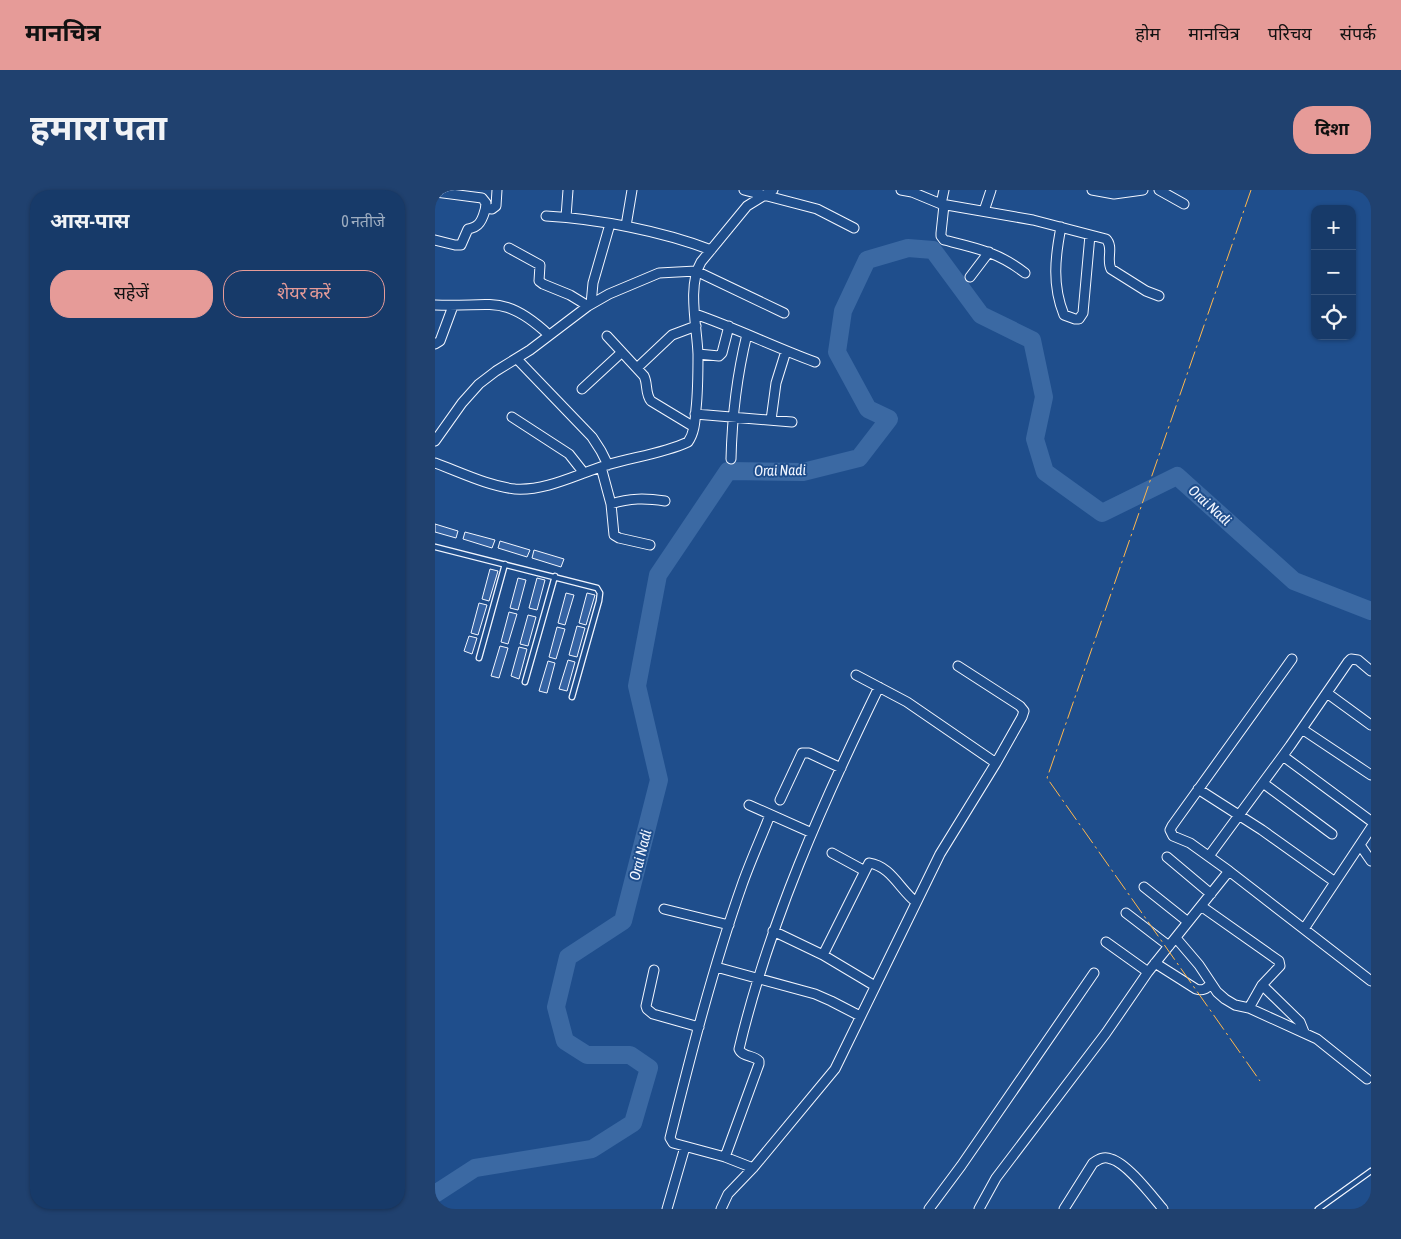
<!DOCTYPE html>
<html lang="hi">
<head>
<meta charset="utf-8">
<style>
	body { margin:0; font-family:"Asap Condensed","Noto Sans Devanagari",sans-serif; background:#20416f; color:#f1f3f6 }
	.controls { position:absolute; right:15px; top:15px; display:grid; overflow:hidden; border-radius:10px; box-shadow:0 1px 4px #0004 }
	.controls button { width:45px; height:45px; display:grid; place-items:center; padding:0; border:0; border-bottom:1px solid #36547d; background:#173a69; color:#f1f3f6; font:25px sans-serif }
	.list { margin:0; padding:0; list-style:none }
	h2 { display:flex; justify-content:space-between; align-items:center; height:65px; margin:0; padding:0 20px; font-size:21px }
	h2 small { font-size:16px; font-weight:400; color:#9eadc0 }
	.actions { display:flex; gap:10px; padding:15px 20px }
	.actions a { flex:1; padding:11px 0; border:1px solid #e69b98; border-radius:20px; text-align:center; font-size:18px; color:#e69b98 }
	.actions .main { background:#e69b98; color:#111 }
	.icon { flex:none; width:28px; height:28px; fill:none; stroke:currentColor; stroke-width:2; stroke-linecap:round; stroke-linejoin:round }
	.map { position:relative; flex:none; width:936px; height:1019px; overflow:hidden; border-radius:20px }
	header { display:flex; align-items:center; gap:30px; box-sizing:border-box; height:70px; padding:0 25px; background:#e69b98; color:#111 }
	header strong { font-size:24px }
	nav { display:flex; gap:28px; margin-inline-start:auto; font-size:18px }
	.intro { display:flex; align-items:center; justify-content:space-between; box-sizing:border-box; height:120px; padding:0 30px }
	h1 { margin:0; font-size:35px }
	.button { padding:12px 22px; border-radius:20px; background:#e69b98; color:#111; font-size:18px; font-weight:700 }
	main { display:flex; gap:30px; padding:0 30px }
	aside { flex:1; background:#173a69; border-radius:20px; box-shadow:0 1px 4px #0004 }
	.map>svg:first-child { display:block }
</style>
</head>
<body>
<header>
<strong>मानचित्र</strong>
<nav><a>होम</a><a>मानचित्र</a><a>परिचय</a><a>संपर्क</a></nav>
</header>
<div class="intro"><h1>हमारा पता</h1><a class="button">दिशा</a></div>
<main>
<aside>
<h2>आस-पास<small>0 नतीजे</small></h2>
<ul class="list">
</ul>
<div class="actions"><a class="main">सहेजें</a><a>शेयर करें</a></div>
</aside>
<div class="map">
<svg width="936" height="1019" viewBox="0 0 936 1019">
	<rect width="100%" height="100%" fill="#1f4e8c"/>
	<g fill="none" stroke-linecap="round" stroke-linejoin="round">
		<path stroke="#3b69a3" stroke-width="18" d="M0 1004 40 978 157 959 198 933 214 878 195 865H152L130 851 121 817 133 767 188 731 224 590 202 496 223 385 293 281 368 282 424 268 454 229 433 219 402 162 408 121 432 70 473 58 498 60 546 125 597 150 609 207 600 249 610 282 667 323 742 286 859 391 936 421"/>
	</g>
	<path fill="#3563a3" stroke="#f2f6ff" d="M0 334 23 341 21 348 0 342Z
		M30 342 60 350 57 358 28 349Z
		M65 351 95 360 92 367 63 358Z
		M99 360 129 369 126 377 97 368Z
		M55 379 63 381 54 411 47 409Z
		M83 388 91 390 83 420 75 418Z
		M102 388 110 390 102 420 94 418Z
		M131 403 139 405 130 435 123 433Z
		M152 403 160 405 151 435 144 433Z
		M44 413 52 415 43 445 36 443Z
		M74 422 82 424 73 454 66 452Z
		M93 425 101 427 93 456 85 454Z
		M142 436 150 438 142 467 134 465Z
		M122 437 130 439 121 469 114 467Z
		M34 446 42 448 37 464 29 461Z
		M65 456 73 458 64 488 56 486Z
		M84 457 92 459 84 489 76 486Z
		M133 470 140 472 132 501 124 499Z
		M113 471 120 473 112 503 104 501Z"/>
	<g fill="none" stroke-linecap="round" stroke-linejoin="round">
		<g stroke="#f2f6ff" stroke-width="7">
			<path id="lane" d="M0 357 162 398 165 403 164 411 137 507
				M44 468 70 374
				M90 492 120 386
				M883 1019 936 981"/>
		</g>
		<g stroke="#f2f6ff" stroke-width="11">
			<path id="street" d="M309 0 382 19 419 38
				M466 0 477 2 506 14 598 30 671 49C679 57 671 69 676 79L711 101 724 106
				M657 0 679 4 708 0
				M724 0 749 14
				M0 2 47 8 51 13C51 19 47 33 41 36 39 38 36 38 33 39L26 55H20L0 50
				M506 14 509 0
				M509 15 506 43V46L509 50C541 58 563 62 590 83
				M51 18 57 19 61 16 62 0
				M549 21 556 0
				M111 26C163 29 227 41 276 60
				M131 27 133 0
				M191 36 197 0
				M626 37C620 68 617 95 629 125L640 129H644L648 123 655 45
				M74 58 105 75 104 91 108 94 135 105 153 116
				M535 87 554 62
				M156 114 158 93 175 34
				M0 115C55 118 68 102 114 145
				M260 124C301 138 339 157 380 172
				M172 146 209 186C213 194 210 204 216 211L259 237
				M0 154 5 151 18 116
				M263 164 284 166 287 163 294 136
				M82 169 157 247 166 261 173 275
				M202 178 237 145 261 136
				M147 199 186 163
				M260 224 357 232
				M77 227 134 264 149 283
				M336 230 341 193 351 161
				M0 251 27 213 44 194 61 181 95 160 153 116 174 104 224 83 261 81 349 123
				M296 269C297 226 302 185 312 144
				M0 273C25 282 53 296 80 299 112 301 142 284 172 275 198 267 227 264 253 252 260 242 260 230 261 219 263 201 263 183 263 164 262 137 252 96 266 72L312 16 338 0
				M166 277 176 314 179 345 184 348 215 355
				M176 314C195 308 210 308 230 311
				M857 469 737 636 735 640 738 646 755 653 794 681 936 791
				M421 485 472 512 561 573
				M892 503 936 535
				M867 539 936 585
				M848 566 936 631
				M828 593 897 644
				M763 599 827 640 900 692
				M345 610 367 563H374L406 578
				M314 615 377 643
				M925 655 936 671
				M397 663 430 681
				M774 666 855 556 913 472 916 469 923 470 936 481
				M732 667 776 704
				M709 697 753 732
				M766 716 844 771 845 776 827 795 814 818
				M229 719 294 735
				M691 723 734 756
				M869 739 936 638
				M338 741 388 765 440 796
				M741 748 764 775 782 802 790 809 800 815 814 818 882 849 932 889
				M671 752 713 782
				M388 765 434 673C456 676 465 700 481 712
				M720 773 761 799C768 801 771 799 776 794
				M281 777 380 804 396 811 425 826
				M219 780 211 816 212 819 218 824 264 837
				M827 795 865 832 869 842
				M290 967 324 874V871C319 865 307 867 304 859 334 733 387 614 444 497
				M318 978 290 967 238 953 235 948C256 864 278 777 307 695 315 672 326 648 335 625
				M232 1019 250 957
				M286 1019 293 1004 318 978 400 879 505 664 561 573 587 527 589 521 585 516 523 476
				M494 1019 526 976 659 783
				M544 1019 561 988 671 843 713 782 794 681
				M629 1019 658 973C664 969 669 966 676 969 692 973 717 1006 728 1019"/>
		</g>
		<use href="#lane" stroke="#1f4e8c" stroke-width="4.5"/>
		<use href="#street" stroke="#1f4e8c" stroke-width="9"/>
		<path stroke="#ffb74d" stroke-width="1" stroke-dasharray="18 4 2.5 4" stroke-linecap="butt" d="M816 0 612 588 825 891"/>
	</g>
	<g text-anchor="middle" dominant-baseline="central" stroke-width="4" stroke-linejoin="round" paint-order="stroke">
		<g font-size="15" font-style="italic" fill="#f2f6ff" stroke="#1f4e8c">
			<text transform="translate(345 280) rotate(-1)">Orai Nadi</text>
			<text transform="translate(775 315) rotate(42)">Orai Nadi</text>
			<text transform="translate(205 665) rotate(-76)">Orai Nadi</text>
		</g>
	</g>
</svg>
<div class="controls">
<button>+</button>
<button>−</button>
<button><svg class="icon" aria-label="locate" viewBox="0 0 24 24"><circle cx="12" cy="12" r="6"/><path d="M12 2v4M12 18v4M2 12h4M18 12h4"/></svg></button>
</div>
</div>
</main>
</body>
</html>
